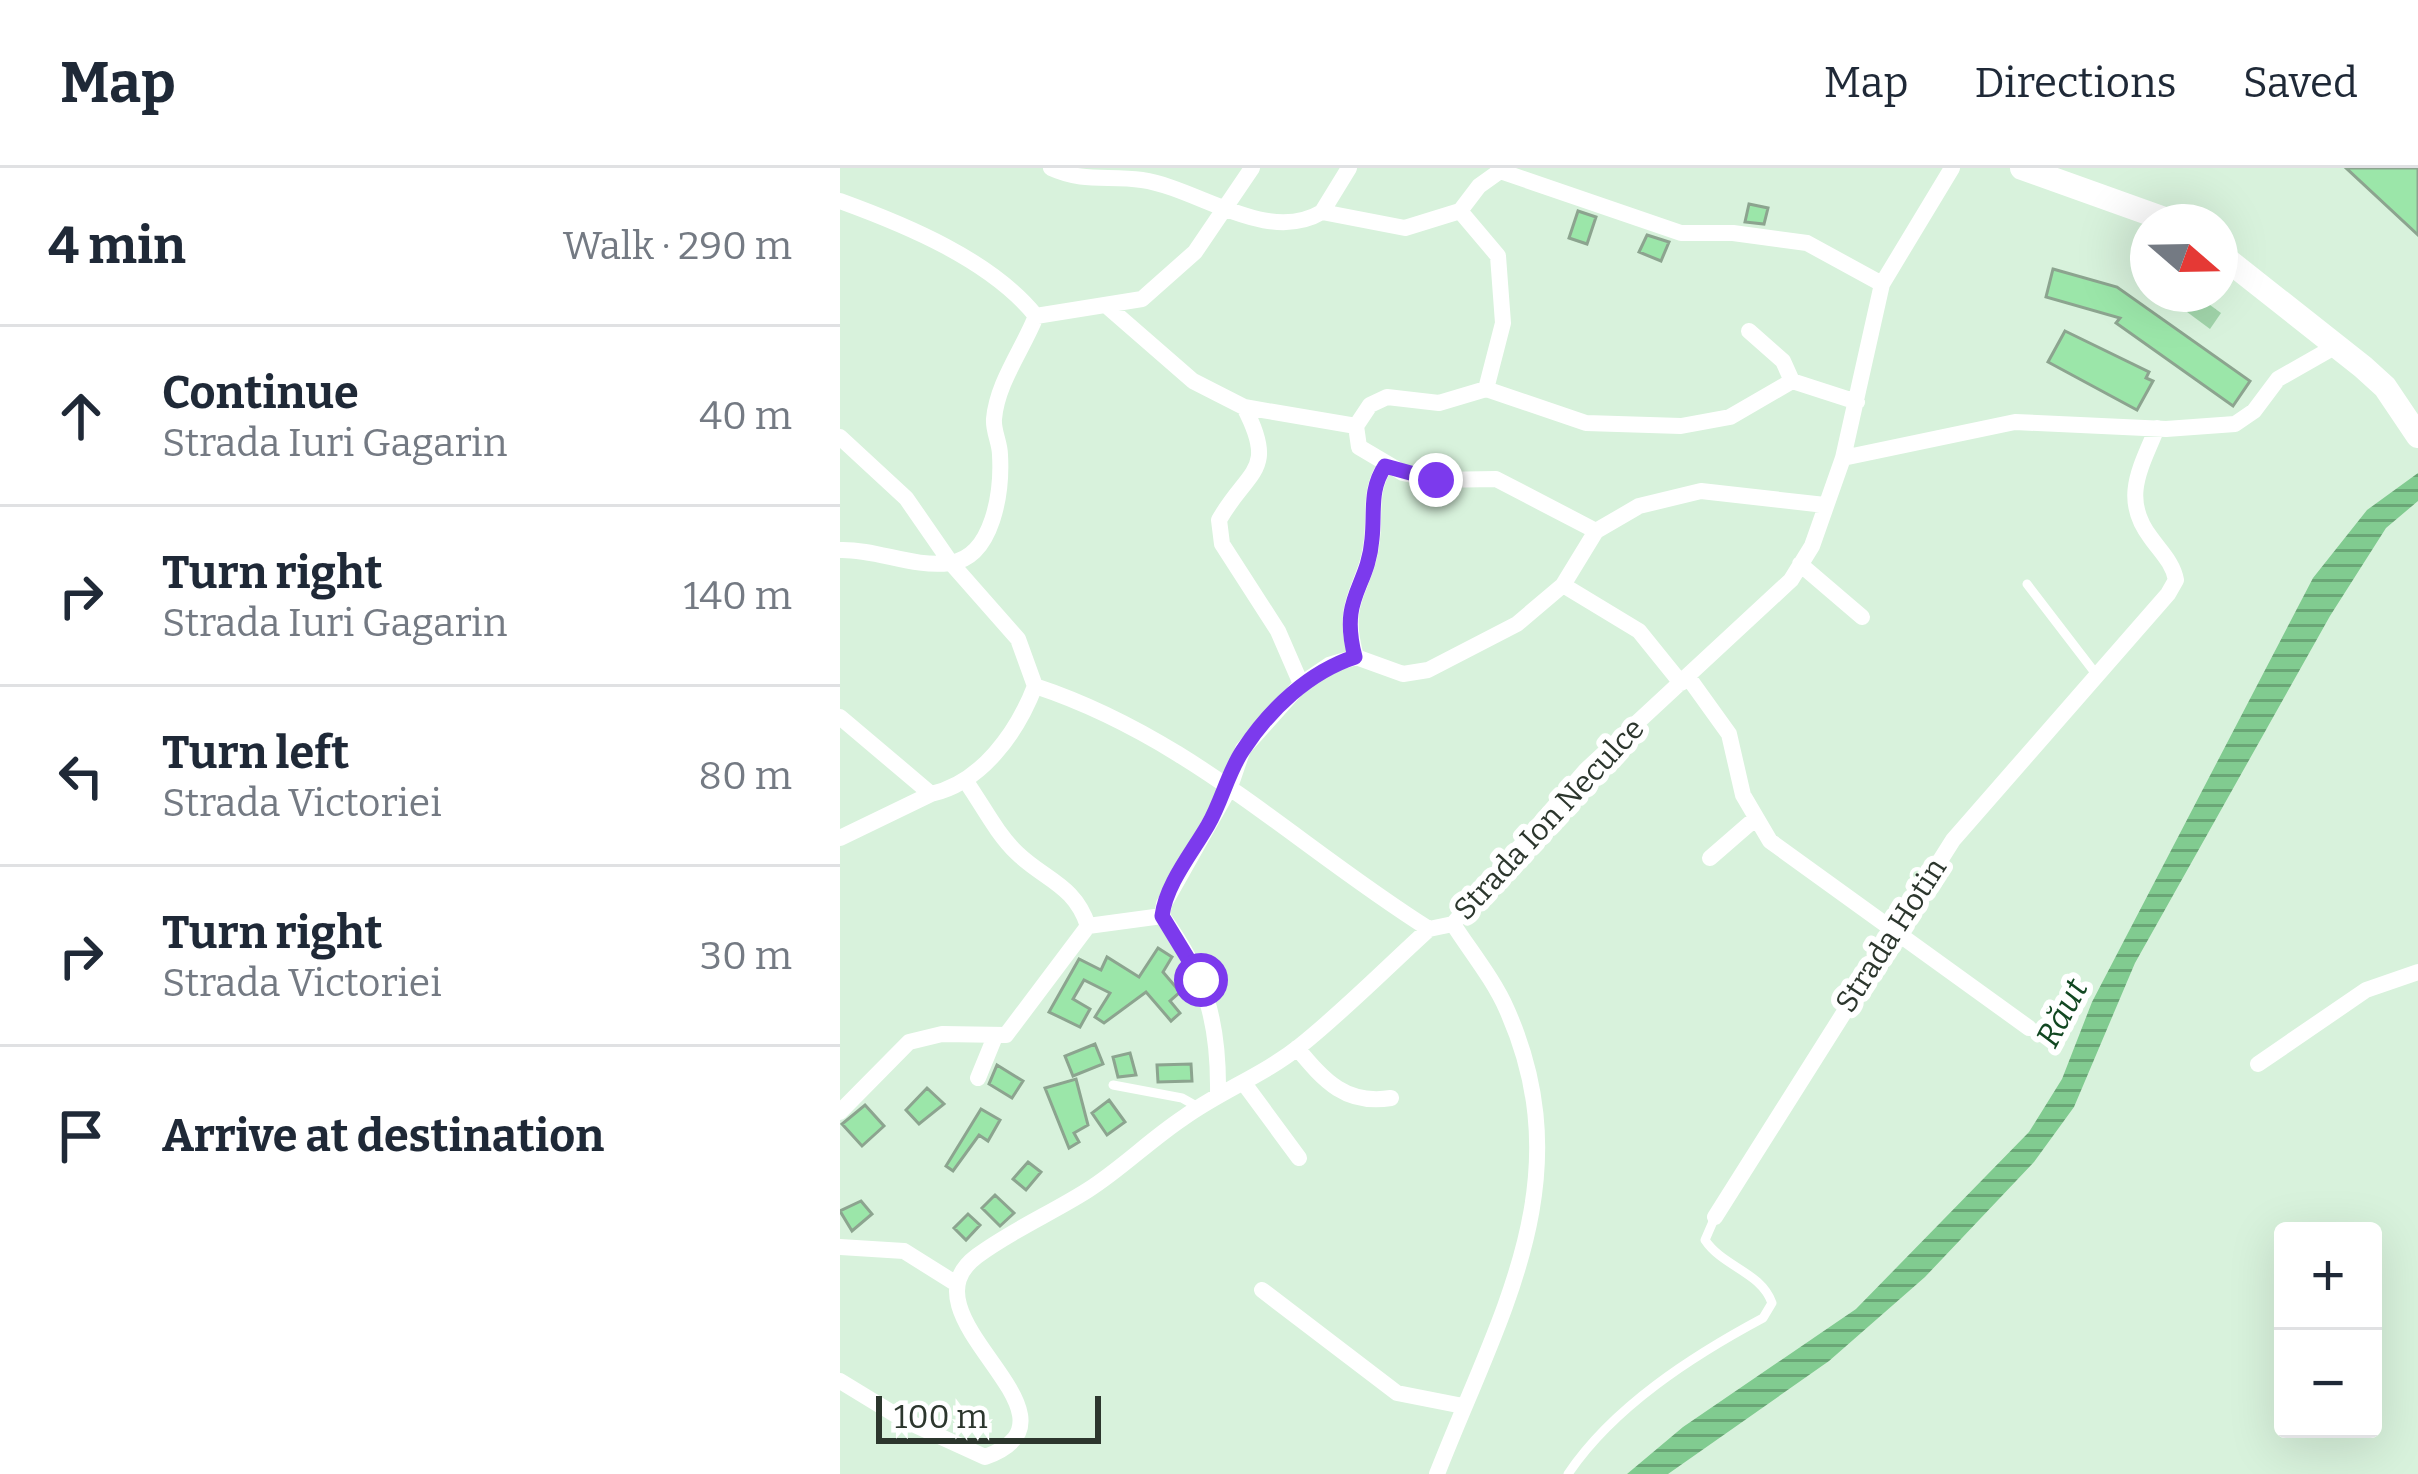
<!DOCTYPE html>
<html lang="en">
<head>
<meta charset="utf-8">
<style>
	body { margin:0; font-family:Bitter,serif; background:#f6f6f7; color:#1f2937 }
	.controls { position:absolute; right:36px; bottom:36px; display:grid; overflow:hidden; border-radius:12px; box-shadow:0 12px 48px #0002 }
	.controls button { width:108px; height:108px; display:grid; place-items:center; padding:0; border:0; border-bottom:3px solid #e0e1e3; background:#fff; color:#1f2937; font:60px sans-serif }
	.compass { position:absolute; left:1290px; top:36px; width:108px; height:108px; border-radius:50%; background:#fff; box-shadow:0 12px 48px #0002; rotate:110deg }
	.scale { position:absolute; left:36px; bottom:30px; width:225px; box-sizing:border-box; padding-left:12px; border:6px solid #2c362d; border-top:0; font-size:33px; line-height:42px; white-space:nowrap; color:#2c362d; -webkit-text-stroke:9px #fff; paint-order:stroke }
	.stop { position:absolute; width:36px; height:36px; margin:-27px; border:9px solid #7c3aed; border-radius:50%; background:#fff }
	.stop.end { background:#7c3aed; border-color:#fff; box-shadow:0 3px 12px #0008 }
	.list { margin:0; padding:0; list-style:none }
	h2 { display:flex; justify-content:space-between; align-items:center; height:156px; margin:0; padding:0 48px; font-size:51px }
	h2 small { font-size:39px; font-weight:400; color:#747a83 }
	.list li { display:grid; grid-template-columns:78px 1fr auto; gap:36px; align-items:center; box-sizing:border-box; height:180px; padding:0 48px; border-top:3px solid #e0e1e3 }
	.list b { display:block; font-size:45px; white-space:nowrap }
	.list p { margin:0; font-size:39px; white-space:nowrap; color:#747a83 }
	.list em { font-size:39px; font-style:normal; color:#747a83 }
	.icon { flex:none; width:66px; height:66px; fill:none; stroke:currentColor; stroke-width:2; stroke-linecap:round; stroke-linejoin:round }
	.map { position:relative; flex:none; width:1578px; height:1306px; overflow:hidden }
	header { display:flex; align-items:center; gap:72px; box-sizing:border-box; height:168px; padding:0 60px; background:#fff; border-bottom:3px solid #e0e1e3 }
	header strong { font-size:57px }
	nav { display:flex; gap:66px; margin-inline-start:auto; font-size:42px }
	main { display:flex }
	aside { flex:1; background:#fff }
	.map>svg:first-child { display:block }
</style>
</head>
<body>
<header>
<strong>Map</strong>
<nav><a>Map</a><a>Directions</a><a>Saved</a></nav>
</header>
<main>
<aside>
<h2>4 min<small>Walk · 290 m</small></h2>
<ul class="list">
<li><svg class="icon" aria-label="ahead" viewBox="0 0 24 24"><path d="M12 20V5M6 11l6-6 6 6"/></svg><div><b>Continue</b><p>Strada Iuri Gagarin</p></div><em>40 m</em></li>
<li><svg class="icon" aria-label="right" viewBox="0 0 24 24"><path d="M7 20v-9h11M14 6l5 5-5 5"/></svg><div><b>Turn right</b><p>Strada Iuri Gagarin</p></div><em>140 m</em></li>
<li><svg class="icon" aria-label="left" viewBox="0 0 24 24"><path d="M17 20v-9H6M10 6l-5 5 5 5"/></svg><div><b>Turn left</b><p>Strada Victoriei</p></div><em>80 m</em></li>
<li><svg class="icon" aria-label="right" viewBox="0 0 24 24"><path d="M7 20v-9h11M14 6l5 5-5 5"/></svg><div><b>Turn right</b><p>Strada Victoriei</p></div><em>30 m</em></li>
<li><svg class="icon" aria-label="arrive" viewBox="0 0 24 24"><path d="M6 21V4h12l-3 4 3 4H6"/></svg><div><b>Arrive at destination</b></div></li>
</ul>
</aside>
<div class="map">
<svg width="1578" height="1306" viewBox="0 0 1578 1306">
	<defs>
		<pattern id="grass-tufts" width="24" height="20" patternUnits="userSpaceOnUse" patternTransform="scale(3)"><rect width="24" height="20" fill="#a0d3a9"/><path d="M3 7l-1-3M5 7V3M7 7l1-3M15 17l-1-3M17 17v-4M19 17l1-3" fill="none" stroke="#83ac8a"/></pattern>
		<pattern id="water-rules" width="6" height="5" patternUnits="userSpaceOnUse" patternTransform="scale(3)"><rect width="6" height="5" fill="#81cb90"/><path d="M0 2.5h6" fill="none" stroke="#6aa676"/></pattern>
	</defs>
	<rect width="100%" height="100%" fill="#d8f2dc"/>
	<path fill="url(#grass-tufts)" d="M1355 126 1381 145 1370 161 1343 141Z"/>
	<path fill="url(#water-rules)" d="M1578 305V333L1546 360 1490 448 1295 795 1234 939 1194 994 1085 1109 989 1193 828 1306H787L843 1259 1016 1141 1189 964 1222 911 1252 834 1473 410 1527 342Z"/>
	<path fill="#9be6a9" stroke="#8ca48f" stroke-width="3" d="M1506 0H1578V67Z
		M909 36 928 40 924 56 905 54Z
		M738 43 756 49 747 76 729 70Z
		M807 67 829 74 821 93 799 84Z
		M1213 101 1277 119 1410 213 1393 238 1276 155 1280 150 1206 129Z
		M1225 163 1309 204 1306 210 1313 213 1297 242 1208 194Z
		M318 780 332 789 323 804 340 824 330 833 340 845 331 853 306 824 264 855 255 849 270 825 244 812 233 831 250 841 240 859 209 844 239 791 261 802 267 789 299 809Z
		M255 876 263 896 233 908 225 888Z
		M290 885 296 907 278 909 273 889Z
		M351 896 352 913 318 914 317 897Z
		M157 897 183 913 172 930 149 916Z
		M236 911 248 957 234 965 239 974 229 980 205 920Z
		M87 920 104 936 79 956 66 942Z
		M269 932 285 954 267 967 252 945Z
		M25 937 44 958 22 978 2 956Z
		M141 941 160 952 148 973 139 967 113 1003 106 998Z
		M188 994 201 1004 186 1022 173 1011Z
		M155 1027 174 1045 160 1058 142 1040Z
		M21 1033 32 1046 12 1063 0 1043Z
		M128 1046 140 1057 126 1072 114 1060Z"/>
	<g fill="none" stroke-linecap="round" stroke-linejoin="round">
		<path stroke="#fff" stroke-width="9" d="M1187 416 1256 506
			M273 917 342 930 358 939
			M728 1306C773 1239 852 1188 923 1150L932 1135C921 1104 883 1099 865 1072L875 1049"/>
		<path stroke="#fff" stroke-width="16" d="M211 0C244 15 268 7 302 12 358 20 427 77 482 44L509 0
			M0 33C66 57 151 92 196 148 183 181 157 215 154 251 153 263 160 275 160 287 162 322 154 389 110 395 73 400 37 381 0 382
			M482 44 565 60 620 43
			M268 139 353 213 404 239 516 258 519 279 563 305 595 312 656 311 756 363
			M196 148 302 131 355 84 412 0
			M909 163 943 193 952 213 1017 234
			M646 221 663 155 658 88 620 43 639 18 660 3 841 65H893L967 75 1042 116
			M404 239C438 304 408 301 379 352L382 376 438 463 461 516
			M516 258 530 237 547 229 599 235 646 221 746 255 841 258 890 249 952 213
			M0 269 66 330 111 395 178 471 195 518C350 569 454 676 589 761
			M1003 290 1175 254 1326 261 1395 256 1414 243 1438 211 1496 178
			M960 396 1022 449
			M723 417 799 463 841 515
			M516 489C499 428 527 422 532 371 535 345 529 322 545 298
			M848 509 889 566 903 627 930 673 1189 860
			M0 549 91 626C141 615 177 565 195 518
			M127 615C143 638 157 666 177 685 205 712 235 717 248 758
			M0 670 91 626
			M870 690 916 650
			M457 880C485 914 506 937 551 930
			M1418 896 1526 822 1578 804
			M138 910 154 871
			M403 914 459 990
			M378 925C379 851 365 808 322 748L324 736 390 619 403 581 461 516 489 497 516 489 563 506 588 502 677 456 723 417 756 363 799 338 861 323 985 337
			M0 944 69 874 102 866 166 867 248 758 322 748
			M875 1049 1113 672 1328 426 1336 412C1333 395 1321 384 1311 370 1281 331 1300 301 1317 260
			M0 1079 64 1083 115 1115
			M422 1122 557 1225 623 1238
			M0 1213 64 1252 145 1289C259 1248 55 1149 137 1088 172 1062 212 1045 248 1022 281 1001 310 972 343 950 380 923 424 907 460 878 505 842 546 800 589 761L613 756 746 602 951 412 972 378 1003 290 1042 116 1112 0
			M597 1306C659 1147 743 1013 667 842 654 812 631 784 613 756"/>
		<path stroke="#fff" stroke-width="24" d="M1182 0 1333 54
			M1380 86 1523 199 1545 219 1578 268"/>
	</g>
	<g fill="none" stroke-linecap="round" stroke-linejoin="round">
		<path stroke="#7c3aed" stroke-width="15" d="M361 812 322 748C326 716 352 685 368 657 382 633 388 604 403 582 430 541 469 504 515 489 499 428 528 421 532 371 535 344 529 322 545 298L596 312"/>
	</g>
	<g text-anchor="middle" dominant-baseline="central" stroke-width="12" stroke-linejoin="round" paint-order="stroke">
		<g font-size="30" fill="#2c362d" stroke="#fff">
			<text transform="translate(709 651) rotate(-47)">Strada Ion Neculce</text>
			<text transform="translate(1051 767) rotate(-57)">Strada Hotin</text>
		</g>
		<g font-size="33" font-style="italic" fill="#114721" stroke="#fff">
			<text transform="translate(1222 845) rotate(-62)">Răut</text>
		</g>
	</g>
</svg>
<div class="controls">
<button>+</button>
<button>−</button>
</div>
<svg class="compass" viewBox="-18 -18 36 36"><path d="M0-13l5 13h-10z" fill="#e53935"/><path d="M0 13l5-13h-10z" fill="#747a83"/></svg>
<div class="scale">100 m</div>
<div class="stop" style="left:361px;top:812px"></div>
<div class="stop end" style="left:596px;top:312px"></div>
</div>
</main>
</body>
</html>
